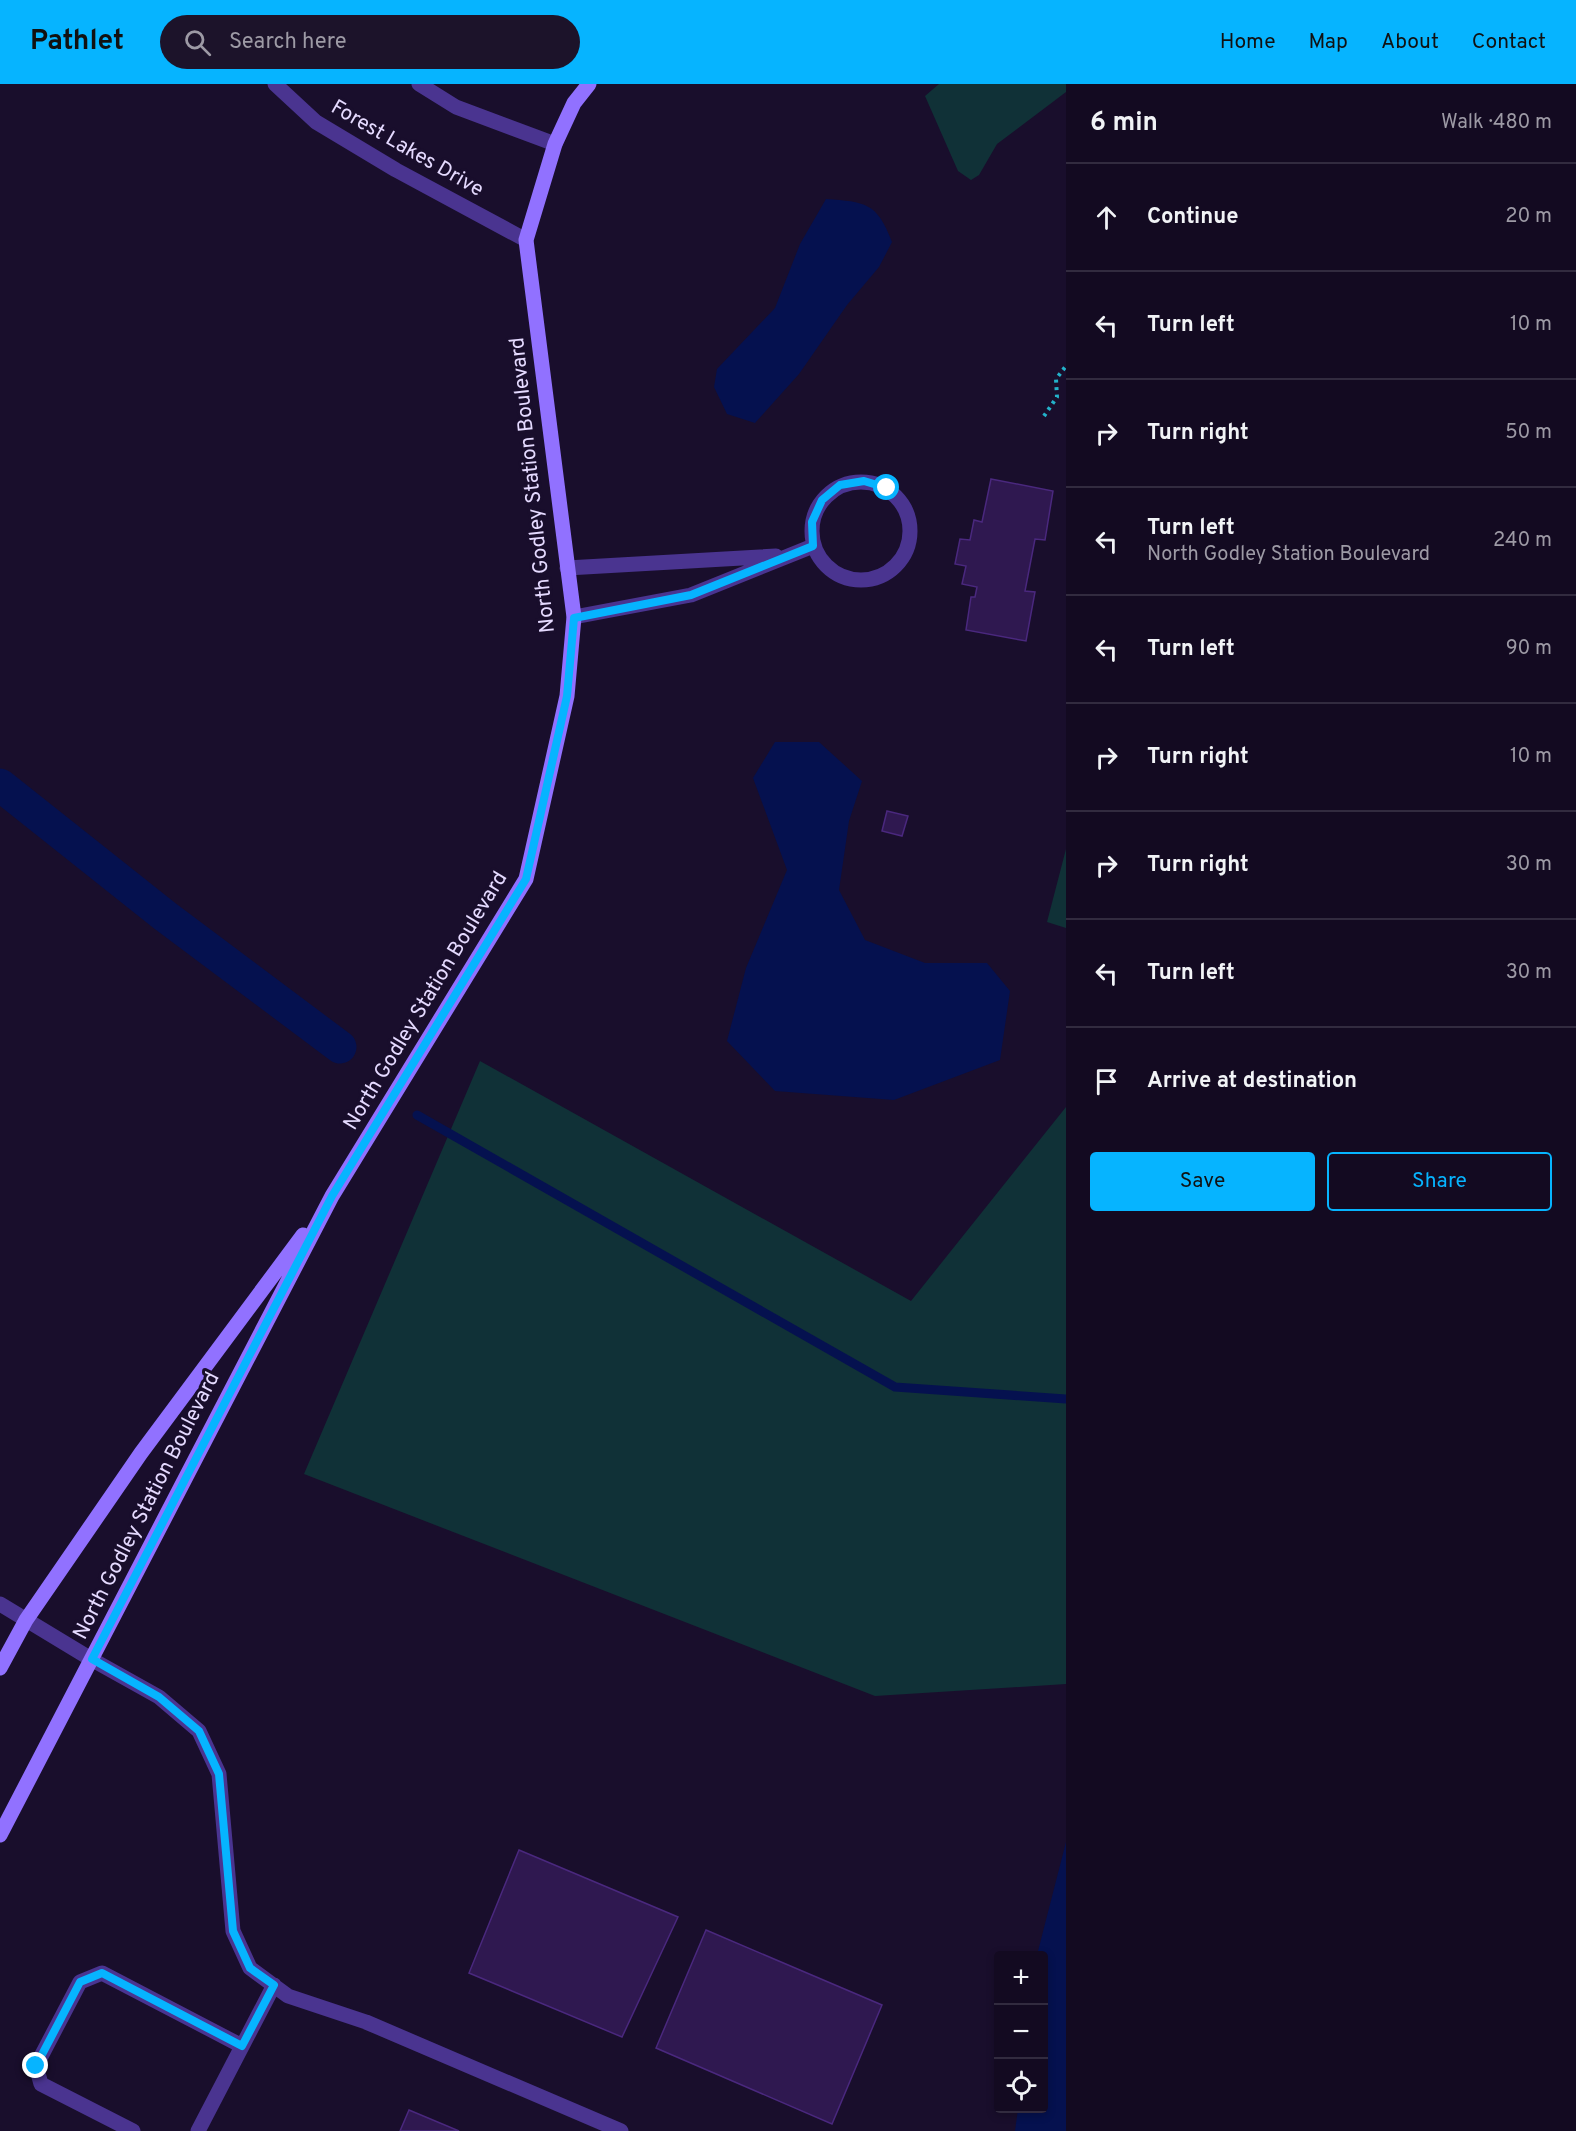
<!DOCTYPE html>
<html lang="en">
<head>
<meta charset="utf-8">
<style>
	body { margin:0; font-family:Overpass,sans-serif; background:#1c132a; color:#f1f3f6 }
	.controls { position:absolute; right:18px; bottom:18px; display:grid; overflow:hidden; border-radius:6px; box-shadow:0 3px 9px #0003 }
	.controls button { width:54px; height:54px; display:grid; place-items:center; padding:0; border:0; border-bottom:2px solid #322b3f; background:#130a21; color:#f1f3f6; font:30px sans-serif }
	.stop { position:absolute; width:18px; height:18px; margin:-14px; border:4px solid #06b4ff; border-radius:50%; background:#fff }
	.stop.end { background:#06b4ff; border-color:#fff; box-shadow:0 2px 6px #0008 }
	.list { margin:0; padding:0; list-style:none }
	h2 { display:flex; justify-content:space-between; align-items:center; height:78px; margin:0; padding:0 24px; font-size:26px }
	h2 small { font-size:20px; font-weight:400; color:#9d9aa5 }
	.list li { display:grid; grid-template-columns:39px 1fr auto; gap:18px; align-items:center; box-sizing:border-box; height:108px; padding:0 24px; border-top:2px solid #322b3f }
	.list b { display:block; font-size:22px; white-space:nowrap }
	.list p { margin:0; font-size:20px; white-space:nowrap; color:#9d9aa5 }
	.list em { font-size:20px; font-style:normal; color:#9d9aa5 }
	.actions { display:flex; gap:12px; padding:18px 24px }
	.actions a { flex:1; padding:14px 0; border:2px solid #06b4ff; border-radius:6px; text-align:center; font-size:21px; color:#06b4ff }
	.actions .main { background:#06b4ff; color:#111 }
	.icon { flex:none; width:33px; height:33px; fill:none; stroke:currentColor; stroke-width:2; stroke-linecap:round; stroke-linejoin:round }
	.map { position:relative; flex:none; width:1066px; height:2047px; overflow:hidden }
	header { display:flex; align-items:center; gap:36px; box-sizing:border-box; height:84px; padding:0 30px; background:#06b4ff; color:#111 }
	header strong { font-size:28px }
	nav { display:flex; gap:33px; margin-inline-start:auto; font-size:21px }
	.search { width:420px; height:54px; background:#1c132a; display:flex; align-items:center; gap:15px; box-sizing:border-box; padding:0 21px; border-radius:33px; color:#9d9aa5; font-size:22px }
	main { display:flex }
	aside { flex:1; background:#130a21 }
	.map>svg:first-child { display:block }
</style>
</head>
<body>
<header>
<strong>Pathlet</strong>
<div class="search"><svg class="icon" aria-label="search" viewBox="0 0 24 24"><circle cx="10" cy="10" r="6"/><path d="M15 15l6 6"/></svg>Search here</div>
<nav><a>Home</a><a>Map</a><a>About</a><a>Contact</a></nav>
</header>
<main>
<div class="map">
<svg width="1066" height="2047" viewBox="0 0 1066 2047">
	<rect width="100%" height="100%" fill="#190e2c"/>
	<path fill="#103137" d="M939 0H1066V8L997 60 979 91 971 96 958 87 925 12Z
		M1066 765V844L1047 838Z
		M480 977 911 1217 1066 1023V1600L875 1612 304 1390Z"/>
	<path fill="#05114f" d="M826 115C865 118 877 118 892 158L879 183 847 221 799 290 755 339 727 330 714 303 717 285 775 224 800 160Z
		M775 658H819L862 697 849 737 839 806 865 856 925 879H987L1010 907 1000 976 894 1016 775 1007 727 957 746 884 787 786 753 694Z
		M1066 1758V2047H1015L1018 2025 1044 2024V1872L1037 1871Z"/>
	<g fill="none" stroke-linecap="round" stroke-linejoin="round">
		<path stroke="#05114f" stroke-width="9" d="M417 1031 895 1303 1066 1315"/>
		<path stroke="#05114f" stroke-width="33" d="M0 701 165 832 340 963"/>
	</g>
	<path fill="#2f1850" stroke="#4a287e" stroke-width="1.5" d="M991 395 1053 407 1045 456 1035 455 1025 507 1035 508 1026 557 966 546 971 513H975L977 503 962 500 966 482 955 480 960 455 970 456 974 436 982 438Z
		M887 727 908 732 902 752 882 747Z
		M519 1766 678 1833 622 1953 469 1889Z
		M706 1846 882 1921 832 2040 656 1964Z
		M409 2026 459 2047H400Z"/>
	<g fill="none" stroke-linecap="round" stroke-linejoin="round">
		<path stroke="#23b2ca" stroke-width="4" stroke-dasharray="3 4.5" stroke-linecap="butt" d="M1044 332 1057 313 1056 295 1066 282"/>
		<path stroke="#4a3490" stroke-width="15" d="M812 447a49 49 0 1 1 98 0a49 49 0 1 1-98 0Z
			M567 484 776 472
			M574 533 691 511 813 462
			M91 1575 159 1613 199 1647 219 1690 233 1847 250 1884 288 1912 366 1938 621 2047
			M133 2047 41 2000 36 1982 80 1898 102 1889 242 1962
			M198 2047 274 1901"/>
		<path stroke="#4a3490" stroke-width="15" d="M275 0 316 38 396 86 526 156
			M419 0 456 23 555 60
			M0 1520 91 1575"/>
		<path stroke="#9171ff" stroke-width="15" d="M0 1584 26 1536 141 1369 303 1151
			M0 1751 332 1112 526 795 567 612 574 533 526 156 555 60 574 19 589 0"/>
	</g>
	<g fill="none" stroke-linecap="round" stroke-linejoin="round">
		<path stroke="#06b4ff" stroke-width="8" d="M36 1982 80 1898 102 1889 242 1962 274 1901 250 1884 233 1847 219 1690 199 1647 159 1613 92 1575 332 1112 526 795 567 612 574 534 691 511 813 462 812 438 822 416 840 401 864 397 887 404"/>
	</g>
	<g text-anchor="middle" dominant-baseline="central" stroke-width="6" stroke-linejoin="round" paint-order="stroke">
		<g font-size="21" fill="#e5daff" stroke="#190e2c">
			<text transform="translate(407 65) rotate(30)">Forest Lakes Drive</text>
			<text transform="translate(533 401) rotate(-96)">North Godley Station Boulevard</text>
			<text transform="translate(426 917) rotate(-59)">North Godley Station Boulevard</text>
			<text transform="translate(147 1422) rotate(-63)">North Godley Station Boulevard</text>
		</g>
	</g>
</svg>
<div class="controls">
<button>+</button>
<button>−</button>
<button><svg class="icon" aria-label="locate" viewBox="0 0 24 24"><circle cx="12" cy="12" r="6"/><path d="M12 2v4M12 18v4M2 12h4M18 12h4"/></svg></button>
</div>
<div class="stop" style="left:887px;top:404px"></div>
<div class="stop end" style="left:36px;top:1982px"></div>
</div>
<aside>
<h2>6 min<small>Walk · 480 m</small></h2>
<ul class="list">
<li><svg class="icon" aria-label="ahead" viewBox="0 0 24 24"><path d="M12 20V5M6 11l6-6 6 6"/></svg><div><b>Continue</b></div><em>20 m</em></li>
<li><svg class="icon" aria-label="left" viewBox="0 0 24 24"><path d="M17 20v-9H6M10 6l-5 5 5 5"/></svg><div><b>Turn left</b></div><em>10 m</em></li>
<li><svg class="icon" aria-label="right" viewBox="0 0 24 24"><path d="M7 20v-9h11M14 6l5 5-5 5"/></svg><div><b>Turn right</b></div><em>50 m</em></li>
<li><svg class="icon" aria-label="left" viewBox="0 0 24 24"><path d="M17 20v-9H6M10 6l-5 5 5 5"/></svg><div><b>Turn left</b><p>North Godley Station Boulevard</p></div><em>240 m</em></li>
<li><svg class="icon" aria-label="left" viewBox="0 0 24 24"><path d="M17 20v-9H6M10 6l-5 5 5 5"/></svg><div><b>Turn left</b></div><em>90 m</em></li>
<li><svg class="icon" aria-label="right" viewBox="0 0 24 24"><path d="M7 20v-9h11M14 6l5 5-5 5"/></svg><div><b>Turn right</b></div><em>10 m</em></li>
<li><svg class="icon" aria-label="right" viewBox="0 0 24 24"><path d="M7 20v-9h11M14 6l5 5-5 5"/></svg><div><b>Turn right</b></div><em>30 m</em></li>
<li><svg class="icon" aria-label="left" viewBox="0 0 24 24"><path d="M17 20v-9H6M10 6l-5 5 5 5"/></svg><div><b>Turn left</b></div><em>30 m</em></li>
<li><svg class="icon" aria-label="arrive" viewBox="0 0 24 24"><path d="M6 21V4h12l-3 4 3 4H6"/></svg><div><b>Arrive at destination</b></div></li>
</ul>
<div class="actions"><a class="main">Save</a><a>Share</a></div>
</aside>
</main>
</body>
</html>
